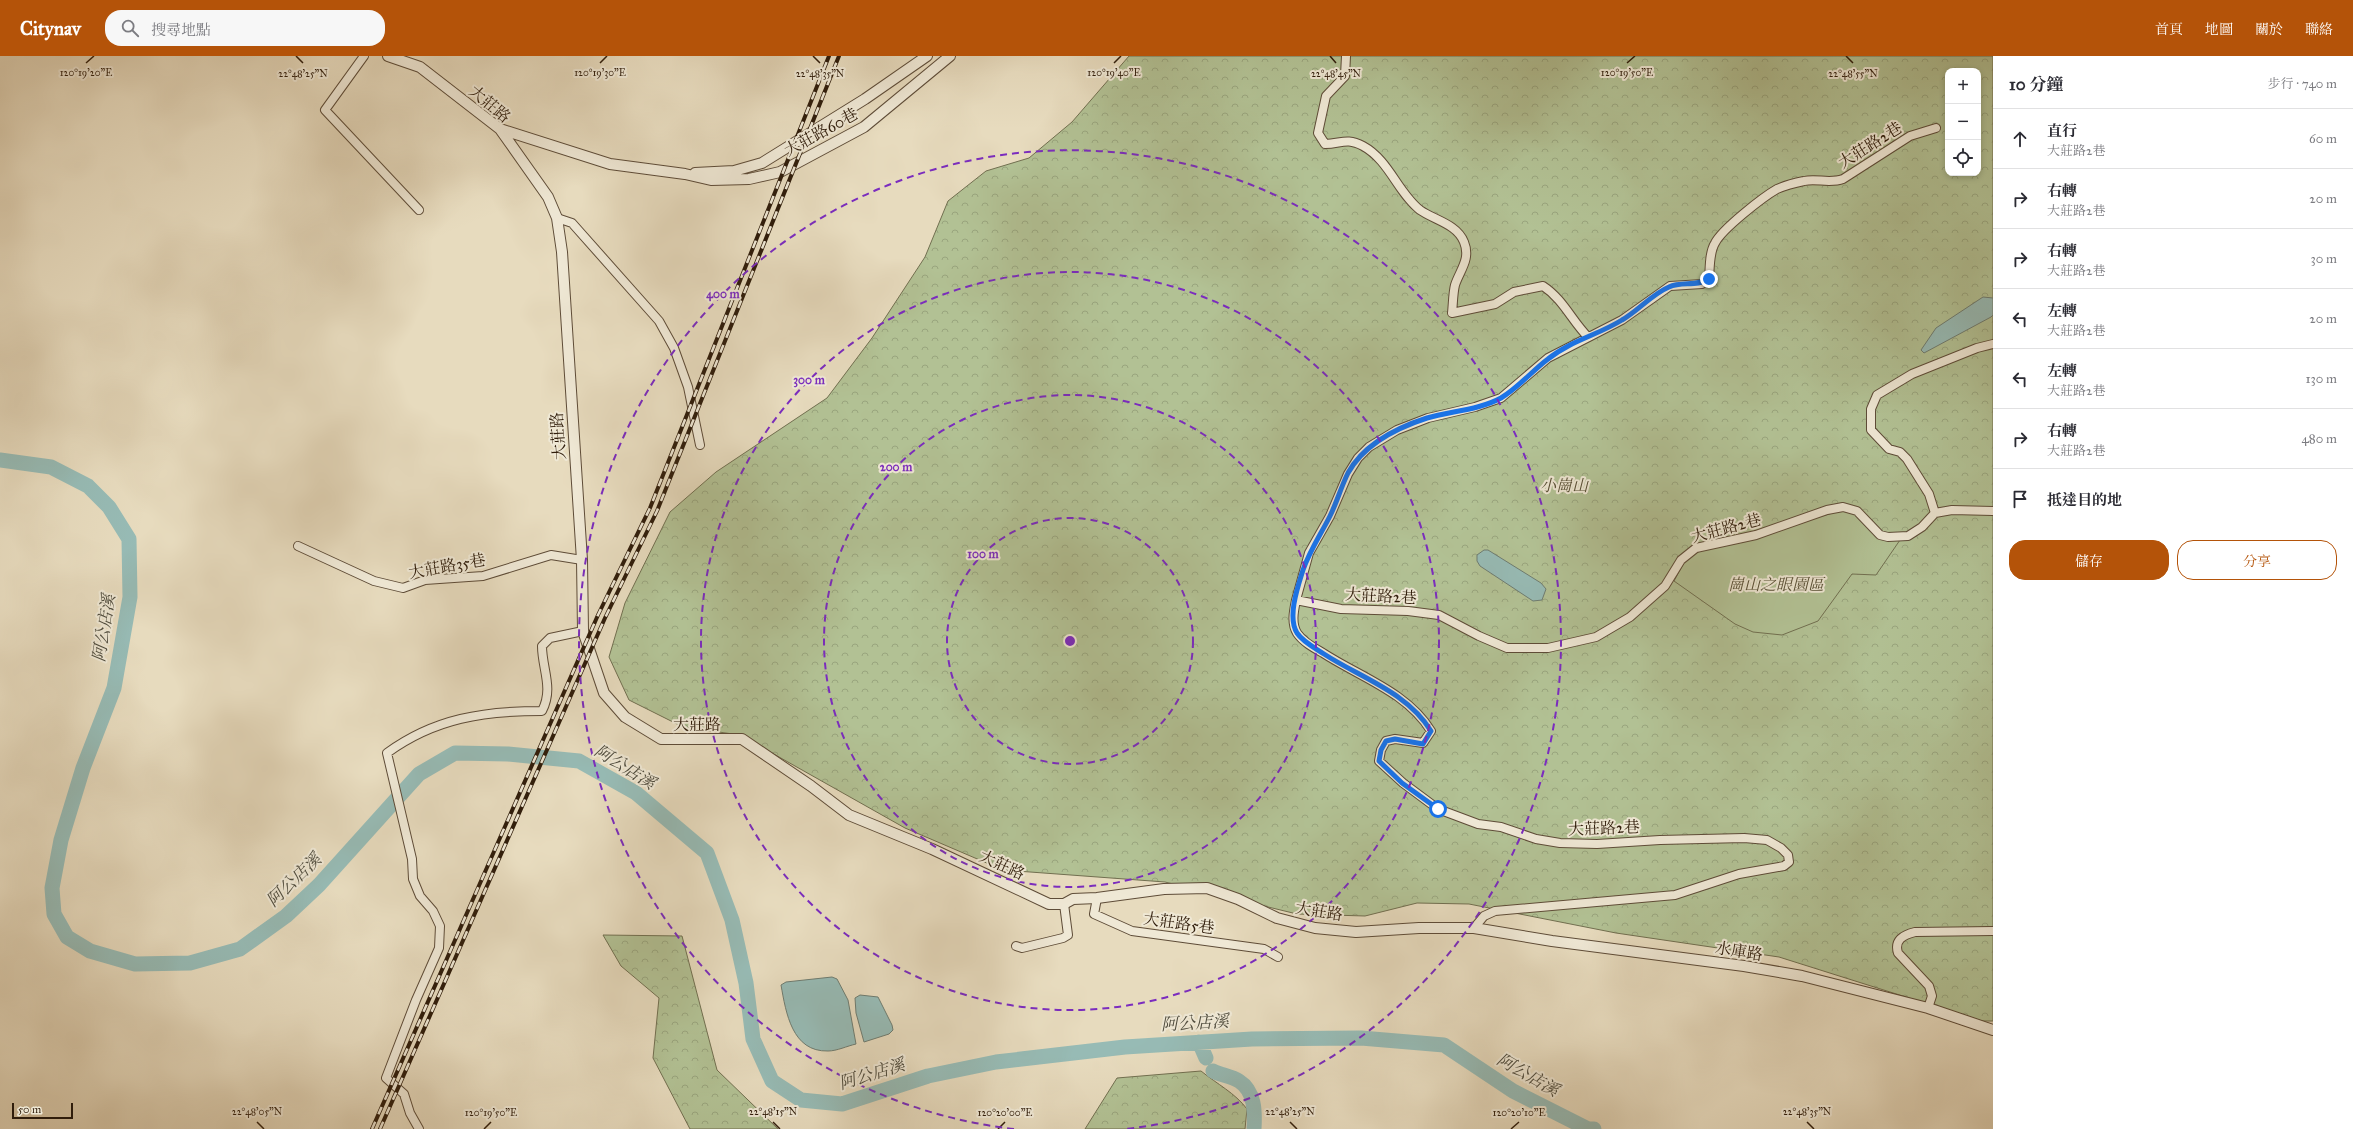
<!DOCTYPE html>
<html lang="zh-TW">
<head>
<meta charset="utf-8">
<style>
	body { margin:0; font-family:"IM FELL Great Primer","Noto Serif TC",serif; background:#f7f7f7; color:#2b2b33 }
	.controls { position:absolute; right:12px; top:12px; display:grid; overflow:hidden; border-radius:8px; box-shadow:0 2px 6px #0003 }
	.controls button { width:36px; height:36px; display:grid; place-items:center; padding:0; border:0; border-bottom:1px solid #e1e1e2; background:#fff; color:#2b2b33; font:20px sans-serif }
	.scale { position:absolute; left:12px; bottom:10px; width:61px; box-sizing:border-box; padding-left:4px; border:2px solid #301d0b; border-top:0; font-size:11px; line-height:14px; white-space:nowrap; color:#301d0b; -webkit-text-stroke:3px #efe8d5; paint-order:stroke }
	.stop { position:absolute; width:12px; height:12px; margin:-9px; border:3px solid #1a73e8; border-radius:50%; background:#fff }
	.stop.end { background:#1a73e8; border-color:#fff; box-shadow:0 1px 4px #0008 }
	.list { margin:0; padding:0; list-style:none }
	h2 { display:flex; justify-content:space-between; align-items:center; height:52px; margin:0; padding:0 16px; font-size:17px }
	h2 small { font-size:13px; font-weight:400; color:#7c7c81 }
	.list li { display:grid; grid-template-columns:26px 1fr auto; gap:12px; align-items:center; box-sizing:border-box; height:60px; padding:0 16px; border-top:1px solid #e1e1e2 }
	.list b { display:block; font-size:15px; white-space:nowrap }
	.list p { margin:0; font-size:13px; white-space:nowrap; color:#7c7c81 }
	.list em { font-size:13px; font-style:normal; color:#7c7c81 }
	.actions { display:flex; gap:8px; padding:12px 16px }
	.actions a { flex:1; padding:9px 0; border:1px solid #b45309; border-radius:16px; text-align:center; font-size:14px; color:#b45309 }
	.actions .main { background:#b45309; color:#fff }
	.icon { flex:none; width:22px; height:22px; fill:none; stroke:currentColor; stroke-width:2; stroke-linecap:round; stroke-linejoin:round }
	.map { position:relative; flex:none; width:1993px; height:1073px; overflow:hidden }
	header { display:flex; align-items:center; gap:24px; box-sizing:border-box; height:56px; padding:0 20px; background:#b45309; color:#fff }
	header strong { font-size:19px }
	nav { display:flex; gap:22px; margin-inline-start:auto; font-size:14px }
	.search { width:280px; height:36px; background:#f7f7f7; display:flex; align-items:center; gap:10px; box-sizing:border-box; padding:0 14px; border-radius:16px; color:#7c7c81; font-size:15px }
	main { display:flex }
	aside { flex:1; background:#fff }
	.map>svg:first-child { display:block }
</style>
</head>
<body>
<header>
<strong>Citynav</strong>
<div class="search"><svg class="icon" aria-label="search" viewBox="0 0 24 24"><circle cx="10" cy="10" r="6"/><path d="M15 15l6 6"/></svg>搜尋地點</div>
<nav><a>首頁</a><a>地圖</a><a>關於</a><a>聯絡</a></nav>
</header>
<main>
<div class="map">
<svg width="1993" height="1073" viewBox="0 0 1993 1073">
	<defs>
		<pattern id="forest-crowns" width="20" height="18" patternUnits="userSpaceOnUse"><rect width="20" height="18" fill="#b2c194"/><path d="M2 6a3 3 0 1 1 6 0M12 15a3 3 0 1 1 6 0" fill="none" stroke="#99a57e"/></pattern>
	</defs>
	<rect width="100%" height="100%" fill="#e7dbbe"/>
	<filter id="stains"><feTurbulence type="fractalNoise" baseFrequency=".005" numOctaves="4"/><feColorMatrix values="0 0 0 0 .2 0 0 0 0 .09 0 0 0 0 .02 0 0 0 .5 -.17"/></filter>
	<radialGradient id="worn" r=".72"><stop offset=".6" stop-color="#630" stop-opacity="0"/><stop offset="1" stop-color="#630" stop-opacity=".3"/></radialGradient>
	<path fill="url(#forest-crowns)" stroke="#716f50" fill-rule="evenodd" d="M1129 0H1993V965H1982L1779 901 1616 877 1469 848 1417 847 1365 860 1297 858 1165 826 1003 814 905 772 740 679 683 671 629 644 609 601 625 547 670 456 716 416 827 342 872 282 925 201 948 145 986 115 1029 102 1072 66ZM1948 15H1978V117H1948Z
		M603 879 682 880 717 1014 778 1073H690L653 1002 659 942 621 910Z
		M1201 1015C1217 1028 1235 1037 1247 1053L1245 1073H1085L1117 1022Z"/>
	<path fill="#b2c194" stroke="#716f50" d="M1843 454 1853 456 1874 477 1900 484 1876 519 1852 518 1818 565 1782 579 1753 576 1735 568 1674 525 1686 503 1700 495Z"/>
	<path fill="#97bbb5" stroke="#6e7c71" d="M1983 241 1993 242V259L1991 261 1924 297 1921 294 1936 272Z
		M1484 494H1488L1541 527 1546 533 1542 544 1533 545 1480 510 1477 505V499Z
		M832 921 837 923 848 944 856 988C847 990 837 995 828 995 792 996 786 957 781 929L786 926Z
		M860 939 878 941 892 969 893 974 889 978 864 986 856 957 855 942Z"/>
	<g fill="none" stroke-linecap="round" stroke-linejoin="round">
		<path stroke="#97bbb5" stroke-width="15" d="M0 404 51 411 88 430 109 451 129 483 130 541 114 632 83 712 61 784 52 832 54 858 67 881 90 895 135 908 190 907 240 893 286 860 319 829 419 718 455 697 508 698 579 705 636 737 707 797 732 864 746 927 753 983 772 1025 801 1044 842 1048 928 1020 996 1006 1125 991 1252 983 1361 982 1444 989 1513 1035 1588 1073H1594
			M1199 986 1206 1002
			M1213 1015C1220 1019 1231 1020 1239 1025 1255 1035 1255 1056 1254 1073"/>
		<g stroke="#5e4c38" stroke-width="10">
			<path id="minor" d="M364 0 325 54 419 154
				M1346 0 1345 20 1326 40 1318 77 1325 88C1341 88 1346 81 1363 90 1389 104 1398 137 1420 154 1434 164 1457 168 1464 186 1471 203 1460 214 1455 229 1453 237 1453 248 1452 257L1495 248 1514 236 1543 230C1563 243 1572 265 1588 281
				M557 162 572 167 659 265 674 292 688 331 700 389
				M1935 457 1929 438 1907 403 1900 396 1889 393 1871 374V353L1877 339 1912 318 1977 292 1993 288
				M298 490 374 525 403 532 425 524 483 520 551 499 582 504
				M1296 544 1309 497 1330 460 1348 418 1358 402 1369 391 1397 374 1428 362 1475 351 1501 342 1548 302 1622 264 1670 230 1702 228 1709 223C1710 212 1709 197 1715 187 1722 173 1763 141 1777 133 1786 129 1794 127 1804 125 1817 122 1829 128 1843 123L1910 80 1936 72
				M1097 842 1094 858 1132 875 1264 893 1278 901
				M1474 872 1484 860 1495 855 1675 839 1739 818 1784 810 1789 806 1788 799 1781 792 1767 784 1744 782 1660 784 1597 788 1560 787 1536 783 1501 771 1478 768 1438 753 1403 727 1379 705 1381 694 1386 685 1395 683 1423 687 1431 675C1407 636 1360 621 1323 597 1314 592 1303 586 1297 577 1291 567 1294 554 1296 544L1341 553 1408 555 1439 559 1479 580 1507 592H1548L1596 581 1630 561 1665 530 1681 504 1696 492 1756 479 1827 454 1843 451 1857 455 1880 479 1888 481 1908 480 1922 471 1935 457 1952 454 1993 455
				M1016 890 1022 892 1063 882 1068 879 1064 848
				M1928 952 1932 940 1929 930 1898 897C1894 884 1903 879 1915 876L1993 875
				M419 1073 410 1057 404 1038 386 1022 416 944 439 892 440 870 433 855 420 840 413 823 412 803 387 697C435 662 484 655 542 655 554 632 542 613 542 590L550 582 583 575"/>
		</g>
		<g stroke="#5e4c38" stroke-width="12">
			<path id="tertiary" d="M388 0 420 11 500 73 548 141 557 162 562 196 582 504 583 575 604 637 625 661 661 683H742L811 730 849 759 932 793 1049 848H1064L1073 843 1097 842 1164 833 1207 832 1238 843 1277 862 1315 872 1356 876 1419 872H1474L1552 885 1744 910 1802 920 1928 952 1993 974
				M500 73 610 108 685 118 711 124 749 123 780 116 864 71 950 0
				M695 117 734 115 762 107 865 43 927 0"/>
		</g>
		<use href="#minor" stroke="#efe8d5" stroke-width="8"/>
		<use href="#tertiary" stroke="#efe8d5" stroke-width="10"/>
		<g stroke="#301d0b" stroke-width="4">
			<path id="rail" d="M372 1073 598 559 650 452 829 0
				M380 1073 605 562 657 455 839 0"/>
		</g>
		<use href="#rail" stroke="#efe8d5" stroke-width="2.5" stroke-dasharray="8" stroke-linecap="butt"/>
	</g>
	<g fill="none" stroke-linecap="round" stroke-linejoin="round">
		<path stroke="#1a73e8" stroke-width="5" d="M1438 753 1402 727 1379 705 1381 694 1386 685 1395 683 1423 688 1431 675C1407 636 1361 622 1324 598 1315 592 1303 586 1297 577 1287 561 1298 530 1303 514 1310 494 1321 478 1330 460 1337 446 1341 431 1348 417 1364 388 1396 372 1427 362 1451 355 1479 354 1501 342 1518 332 1532 315 1548 303 1570 285 1598 279 1622 264 1638 255 1652 238 1669 231 1682 225 1696 231 1709 223"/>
	</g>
	<path fill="none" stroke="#301d0b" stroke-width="1.5" d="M296 0 303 7M813 0 820 7M1330 0 1336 7M1846 0 1853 7M86 7 94 0M600 7 607 0M1114 7 1121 0M1627 7 1635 0M257 1066 264 1073M773 1066 780 1073M1290 1066 1297 1073M1807 1066 1814 1073M484 1073 491 1066M998 1073 1005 1066M1511 1073 1519 1066"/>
	<g fill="none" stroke="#7b2cbf" stroke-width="2" stroke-dasharray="7 5">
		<circle cx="1070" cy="585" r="123"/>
		<circle cx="1070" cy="585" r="246"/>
		<circle cx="1070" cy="585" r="369"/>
		<path d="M1014 1073A491 491 0 1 1 1126 1073"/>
	</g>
	<g text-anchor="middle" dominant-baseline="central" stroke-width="4" stroke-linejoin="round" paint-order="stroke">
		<g font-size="16" fill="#301d0b" stroke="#efe8d5">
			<text transform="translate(490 48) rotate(40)">大莊路</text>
			<text transform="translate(821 76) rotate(-29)">大莊路60巷</text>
			<text transform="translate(1870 89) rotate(-32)">大莊路2巷</text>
			<text transform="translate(558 380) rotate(-94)">大莊路</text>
			<text transform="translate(1726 472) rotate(-15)">大莊路2巷</text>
			<text transform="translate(447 510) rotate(-10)">大莊路35巷</text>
			<text transform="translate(1381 540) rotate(3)">大莊路2巷</text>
			<text x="697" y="668">大莊路</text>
			<text transform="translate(1604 772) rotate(-2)">大莊路2巷</text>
			<text transform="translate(1002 809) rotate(25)">大莊路</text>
			<text transform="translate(1319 855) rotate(9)">大莊路</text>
			<text transform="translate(1179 867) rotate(8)">大莊路5巷</text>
			<text transform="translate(1739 895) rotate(9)">水庫路</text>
		</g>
		<g font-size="16" font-style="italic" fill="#574e34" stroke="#efe8d5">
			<text x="1564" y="429">小崗山</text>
			<text x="1776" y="528">崗山之眼園區</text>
		</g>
		<g font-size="17" font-style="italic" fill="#4f4c3e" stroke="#efe8d5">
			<text transform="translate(104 572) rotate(-81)">阿公店溪</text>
			<text transform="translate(625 711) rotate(32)">阿公店溪</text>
			<text transform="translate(294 824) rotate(-44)">阿公店溪</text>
			<text transform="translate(1195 967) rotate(-3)">阿公店溪</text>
			<text transform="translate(872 1018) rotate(-17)">阿公店溪</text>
			<text transform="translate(1528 1019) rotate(30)">阿公店溪</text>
		</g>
	</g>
	<g font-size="10" text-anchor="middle" fill="#301d0b" stroke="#efe8d5" stroke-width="4" stroke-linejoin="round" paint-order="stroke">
		<text x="86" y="20">120°19'20"E</text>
		<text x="600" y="20">120°19'30"E</text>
		<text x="1114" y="20">120°19'40"E</text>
		<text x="1627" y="20">120°19'50"E</text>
		<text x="303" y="21">22°48'25"N</text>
		<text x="820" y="21">22°48'35"N</text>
		<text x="1336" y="21">22°48'45"N</text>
		<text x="1853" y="21">22°48'55"N</text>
		<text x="257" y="1059">22°48'05"N</text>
		<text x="773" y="1059">22°48'15"N</text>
		<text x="1290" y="1059">22°48'25"N</text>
		<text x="1807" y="1059">22°48'35"N</text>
		<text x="491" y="1060">120°19'50"E</text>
		<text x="1005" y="1060">120°20'00"E</text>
		<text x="1519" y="1060">120°20'10"E</text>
	</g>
	<circle cx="1070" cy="585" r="6" fill="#7b2cbf" stroke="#efe8d5" stroke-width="2"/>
	<g font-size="12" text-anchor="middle" font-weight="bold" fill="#7b2cbf" stroke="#efe8d5" stroke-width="4" stroke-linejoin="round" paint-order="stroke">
		<text x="723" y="242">400 m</text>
		<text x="809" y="328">300 m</text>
		<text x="896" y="415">200 m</text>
		<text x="983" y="502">100 m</text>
	</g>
	<rect width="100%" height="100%" filter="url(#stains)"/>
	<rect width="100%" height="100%" fill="url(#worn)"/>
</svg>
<div class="controls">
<button>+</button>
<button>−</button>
<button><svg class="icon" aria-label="locate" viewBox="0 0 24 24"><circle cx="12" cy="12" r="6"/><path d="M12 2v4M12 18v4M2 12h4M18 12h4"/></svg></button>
</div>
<div class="scale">50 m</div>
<div class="stop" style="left:1438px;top:753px"></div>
<div class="stop end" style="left:1709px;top:223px"></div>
</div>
<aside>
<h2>10 分鐘<small>步行 · 740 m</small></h2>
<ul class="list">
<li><svg class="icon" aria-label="ahead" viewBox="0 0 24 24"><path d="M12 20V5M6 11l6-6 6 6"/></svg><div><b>直行</b><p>大莊路2巷</p></div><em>60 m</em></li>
<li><svg class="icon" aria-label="right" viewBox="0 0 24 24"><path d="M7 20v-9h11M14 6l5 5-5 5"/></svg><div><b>右轉</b><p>大莊路2巷</p></div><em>20 m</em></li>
<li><svg class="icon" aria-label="right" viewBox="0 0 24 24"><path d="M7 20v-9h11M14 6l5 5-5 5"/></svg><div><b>右轉</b><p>大莊路2巷</p></div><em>30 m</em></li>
<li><svg class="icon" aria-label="left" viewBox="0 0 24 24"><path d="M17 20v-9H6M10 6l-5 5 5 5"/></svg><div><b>左轉</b><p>大莊路2巷</p></div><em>20 m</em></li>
<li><svg class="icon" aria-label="left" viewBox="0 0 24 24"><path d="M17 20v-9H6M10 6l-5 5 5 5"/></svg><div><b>左轉</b><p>大莊路2巷</p></div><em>130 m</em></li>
<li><svg class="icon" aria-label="right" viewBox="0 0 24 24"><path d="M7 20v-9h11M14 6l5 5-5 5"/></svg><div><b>右轉</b><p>大莊路2巷</p></div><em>480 m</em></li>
<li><svg class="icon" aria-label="arrive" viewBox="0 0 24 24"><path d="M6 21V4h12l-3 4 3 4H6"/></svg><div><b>抵達目的地</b></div></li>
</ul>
<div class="actions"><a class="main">儲存</a><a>分享</a></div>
</aside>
</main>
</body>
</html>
